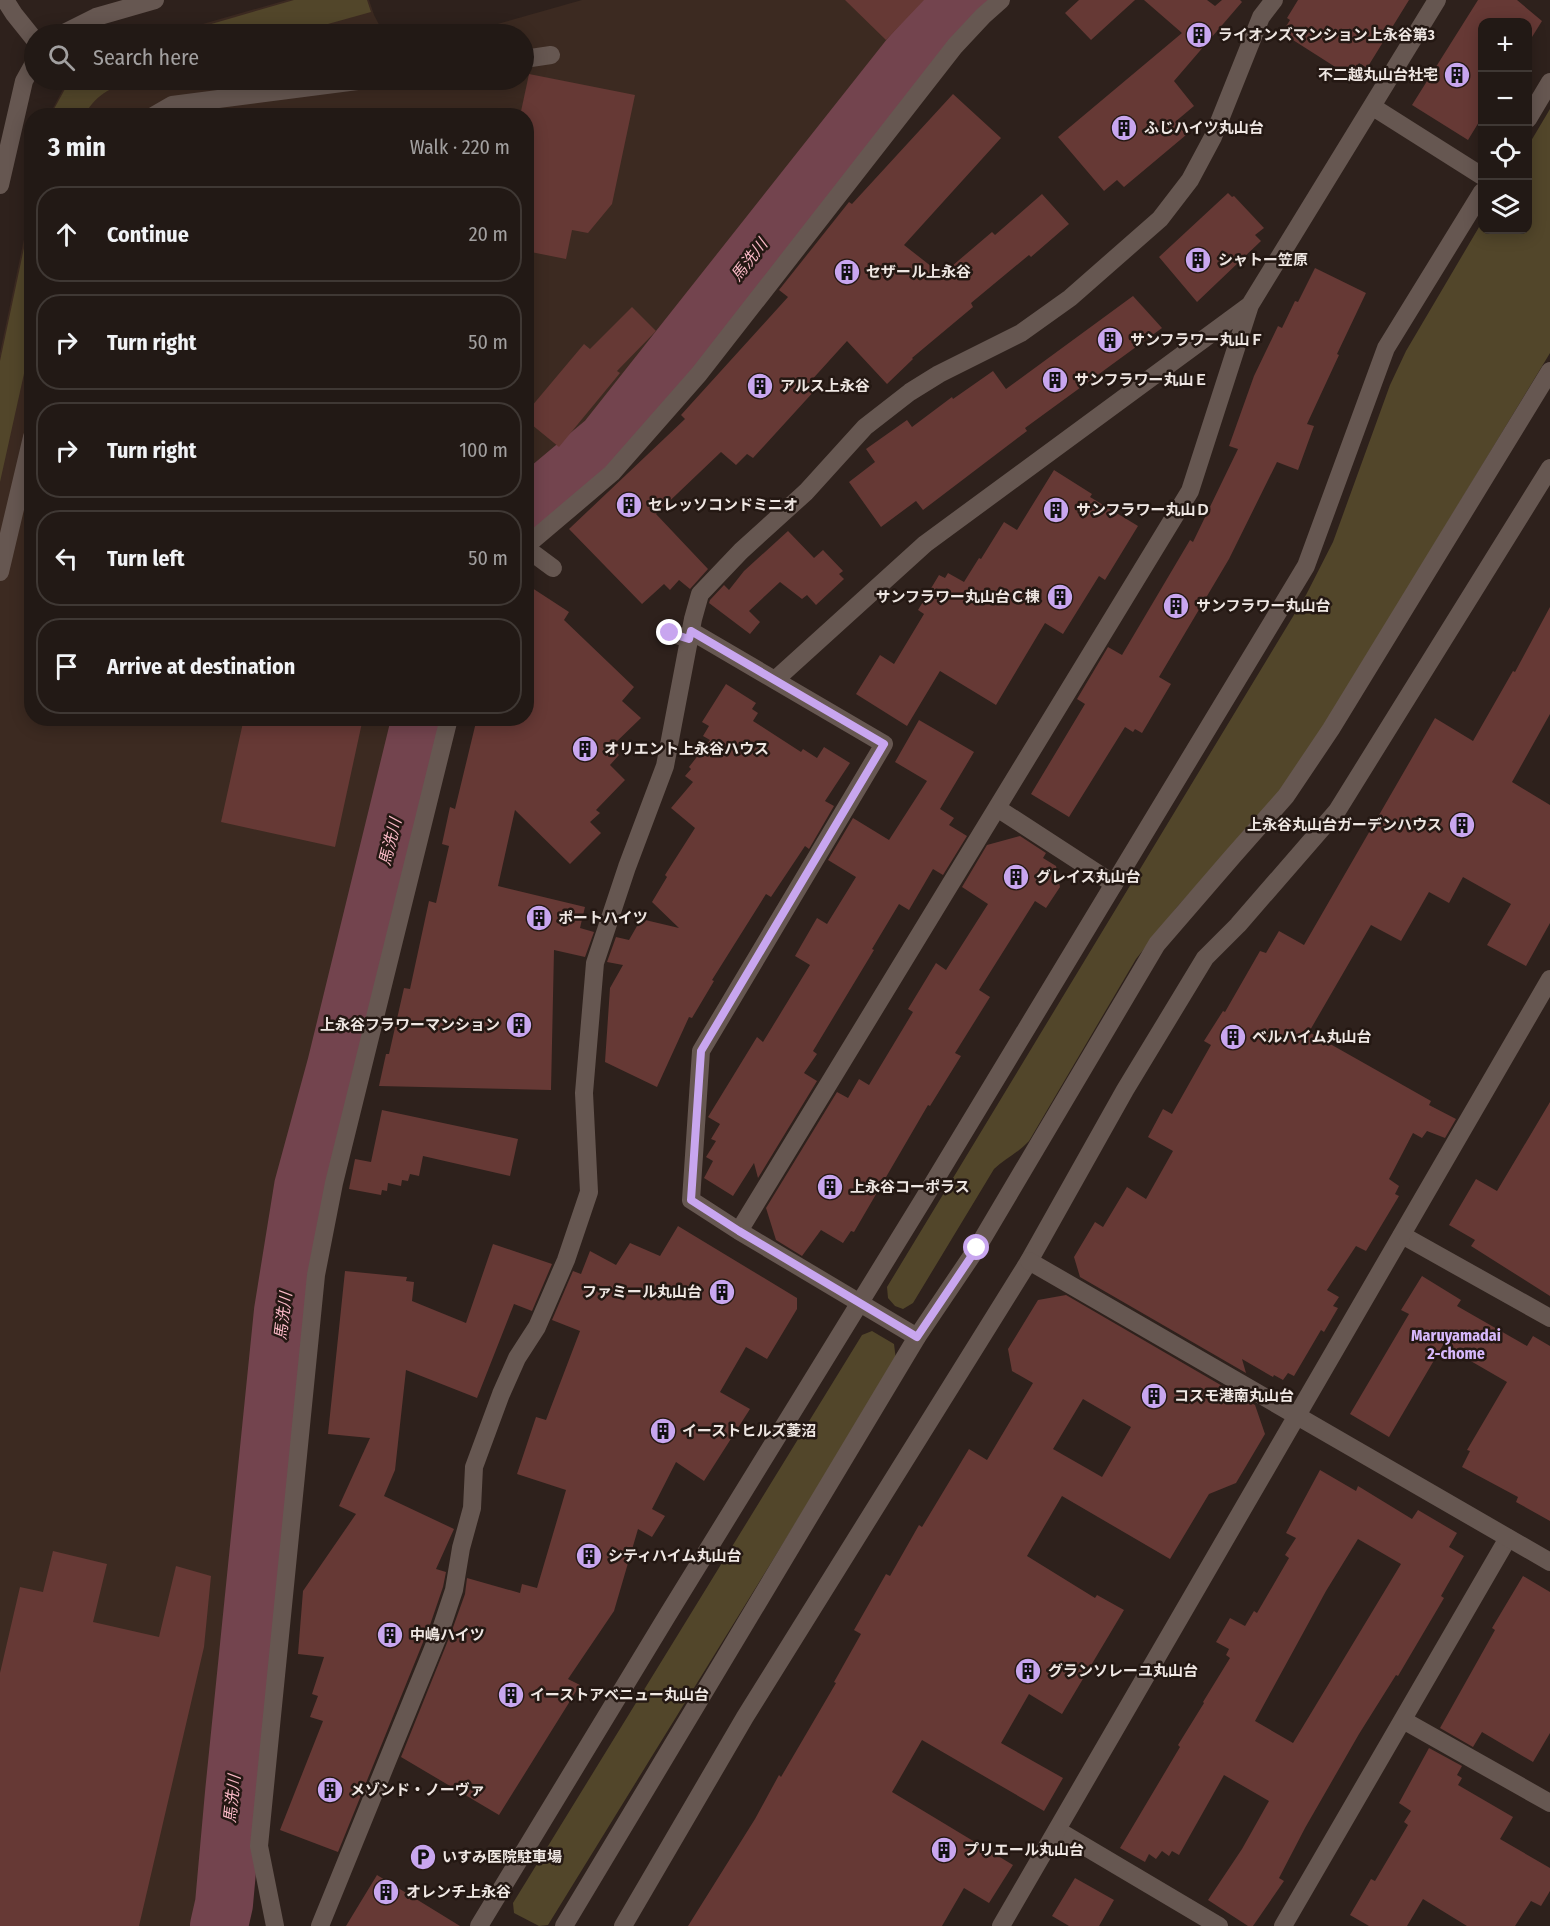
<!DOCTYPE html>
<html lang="en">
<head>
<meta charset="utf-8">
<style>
	body { margin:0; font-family:"Fira Sans Condensed","Noto Sans JP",sans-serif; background:#2a221e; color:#f1f3f6 }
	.controls { position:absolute; right:18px; top:18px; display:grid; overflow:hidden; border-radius:12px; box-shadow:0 3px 15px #0003 }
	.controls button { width:54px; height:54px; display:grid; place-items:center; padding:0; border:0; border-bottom:2px solid #3f3834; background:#221915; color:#f1f3f6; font:30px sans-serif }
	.stop { position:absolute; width:18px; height:18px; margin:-14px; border:4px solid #c8a6ef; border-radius:50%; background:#fff }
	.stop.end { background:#c8a6ef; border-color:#fff; box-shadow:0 2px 6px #0008 }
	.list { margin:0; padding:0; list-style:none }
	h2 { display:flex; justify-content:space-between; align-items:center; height:78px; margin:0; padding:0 24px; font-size:26px }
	h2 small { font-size:20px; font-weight:400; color:#a2a0a0 }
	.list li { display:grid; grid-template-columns:39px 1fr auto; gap:18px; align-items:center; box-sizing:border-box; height:96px; margin:0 12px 12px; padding:0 12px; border:2px solid #3f3834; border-radius:24px }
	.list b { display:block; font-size:22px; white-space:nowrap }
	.list em { font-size:20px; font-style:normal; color:#a2a0a0 }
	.icon { flex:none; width:33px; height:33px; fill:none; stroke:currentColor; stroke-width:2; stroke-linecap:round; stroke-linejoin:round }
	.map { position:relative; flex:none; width:1550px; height:1926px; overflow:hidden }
	.search { position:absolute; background:#221915; box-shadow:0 3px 15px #0003; left:24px; top:24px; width:510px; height:66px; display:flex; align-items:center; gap:15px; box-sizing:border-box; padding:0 21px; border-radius:33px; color:#a2a0a0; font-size:22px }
	.panel { position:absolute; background:#221915; box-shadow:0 3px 15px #0003; left:24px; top:108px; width:510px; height:618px; border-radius:24px }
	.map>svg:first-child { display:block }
</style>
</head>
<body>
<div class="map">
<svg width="1550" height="1926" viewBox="0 0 1550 1926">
	<rect width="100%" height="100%" fill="#2e211c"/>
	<path fill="#3c2a21" d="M287 0H369L374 15 384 34H168Z
		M582 0H946L908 37 693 307 596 420 527 488 526 116H51L53 108 68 80H524V34H462Z
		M31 206 32 718 403 719 296 1168 273 1291 205 1926H0V353Z"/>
	<path fill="#52462a" d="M294 0H367L371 12 292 34H177Z
		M70 80H138C111 87 99 92 84 115H53L54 109Z
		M1550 109V353L1305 758 1280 793 1177 907 1136 959 1029 1141C1019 1152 1005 1159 994 1169L913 1303 903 1309 895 1306 888 1298 887 1287 1306 595 1333 542 1390 385 1406 351 1482 222V230H1528V146Z
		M31 215V342L0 482V361Z
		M872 1331 894 1344 896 1360 548 1925 539 1926 514 1913 513 1903 862 1335Z"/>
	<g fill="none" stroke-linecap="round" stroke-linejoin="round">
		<path stroke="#73444e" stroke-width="58" d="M526 508 606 441 909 58 960 0
			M219 1926 224 1904 234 1793 283 1311 303 1187 336 1066 421 718"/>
	</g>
	<path fill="#663935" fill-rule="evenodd" d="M845 0H924L886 40Z
		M1079 0H1135L1091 40 1065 13Z
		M1144 0H1207L1215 6 1222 0H1240L1242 2 1174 81 1194 106 1175 122 1186 135 1124 187 1117 180 1104 191 1058 137 1182 33Z
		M1298 0H1409L1367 68 1359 63 1351 77 1282 33 1290 20 1287 18Z
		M1478 0H1517L1542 21 1527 45V22H1482V117L1468 140 1412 105Z
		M529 74 635 95 612 204 588 233 572 230 566 259 526 251V116H520Z
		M953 94 1001 138 904 245 941 274 945 272 992 232 995 235 1042 194 1069 224 1031 257 1029 255 971 303 973 307 912 358 913 359 887 384 847 341 809 383 816 389 753 458 747 454 736 465 721 452 656 514 708 569 690 589 679 580 670 590 664 584 642 604 569 529 685 419 681 415 788 297 779 290 849 202 852 204Z
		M1228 193 1232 197 1234 196 1264 228 1255 235 1261 241 1197 302 1159 257Z
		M1315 268 1366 293 1337 354 1339 355 1307 424 1314 426 1298 470 1277 462 1229 559 1159 677 1171 684 1142 733 1135 729 1133 732 1125 727 1069 817 1031 794 1085 704 1077 699 1108 647 1122 655 1190 540 1193 542 1238 449 1229 446 1254 376 1278 326 1282 328 1295 301 1298 302Z
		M1133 296 1162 328 1025 428 1027 431 923 510 916 501 881 527 849 482 875 462 866 449 907 420 912 427 952 397 953 399 993 371 1006 389Z
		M632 307 656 331 617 371 620 373 559 447 526 420V413L584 344 590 349Z
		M1054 470 1092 494 1090 497 1138 526 1105 580 1099 576 1063 634 1045 623 996 705 940 671 907 726 856 694 880 655 894 664 924 614 918 610 939 575 945 578 948 573 964 582 979 558 981 559 1004 522 1017 530Z
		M788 531 814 558 823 550 843 571 839 574 844 579 816 605 807 595 802 599 780 582 749 611 760 622 750 634 709 603 710 600 724 585 729 590 744 571Z
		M526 584 569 612 564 620 634 687 622 701 641 718 611 747 619 755 610 765 625 780 596 810 600 813 590 822 601 833 570 864 515 810 498 886 585 907 580 928 594 932 585 957 554 950 551 1090 379 1086 386 1054H389L404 988 410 989 429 901 436 903 449 846 442 844 450 807 455 809 477 718H526Z
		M1550 607V714L1512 782 1550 805V923L1526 966 1487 945 1511 904 1463 877 1449 903 1429 892 1401 941 1371 925 1309 1032 1431 1101 1429 1105 1456 1119 1445 1138 1427 1131 1422 1138 1413 1133 1389 1179 1399 1186 1395 1194 1399 1196 1366 1251 1356 1246 1327 1290 1339 1297 1333 1306 1338 1308 1324 1332 1321 1330 1294 1376 1288 1373 1283 1380 1274 1375 1273 1377 1242 1359 1246 1373 1080 1277 1074 1257 1095 1222 1103 1227 1127 1187 1146 1199 1173 1151 1148 1137 1163 1109 1172 1114 1211 1045 1204 1041 1223 1011 1225 1012 1260 951 1266 953 1279 931 1304 945 1435 718 1473 741 1513 671 1515 672Z
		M726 684 756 703 752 709 758 713 753 721 801 752 803 749 817 758 824 747 850 763 825 801 834 806 809 849 805 846 771 897 766 894 712 980 714 981 692 1018 689 1017 657 1087 605 1062 610 988 623 965 607 962 616 937 629 940 641 919 679 928 652 902 667 877 665 875 695 828 671 808 693 782 685 776 691 769 689 767 710 740 703 736 709 726 702 722Z
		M244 718H363L335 847 221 822Z
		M919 720 974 752 940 809 954 818 949 825 967 836 943 875 933 869 909 910 899 904 872 949 874 950 813 1051 817 1054 804 1073 817 1081 758 1178 754 1163 733 1196 704 1178 713 1161 706 1157 716 1141 711 1139 720 1124 708 1117 757 1037 763 1042 810 965 795 956 817 918 827 924 856 877 828 860 853 818 889 840 927 781 895 762Z
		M1020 836 1046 853 1043 858 1056 866 1060 887 1046 908 1035 901 979 990 990 997 955 1053 961 1056 930 1106 928 1105 854 1232 851 1231 843 1243 821 1230 802 1256 776 1240 766 1208 837 1092 848 1098 859 1079 869 1085 913 1012 908 1009 936 963 946 970 988 904 962 887 987 845Z
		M1550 1102V1296L1471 1246 1475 1240 1449 1225 1476 1179 1497 1191Z
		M382 1110 518 1139 510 1176 423 1156 419 1176 410 1174 408 1181 402 1180 401 1186 388 1183 387 1191 382 1190 381 1195 349 1189 355 1159 371 1162Z
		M678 1226 797 1298V1309L767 1359 746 1347 720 1392 750 1409 704 1481 676 1462 652 1509 665 1516 652 1537 638 1529 614 1611 568 1679 580 1685 499 1815 401 1757 451 1633 465 1594 467 1578 520 1593 522 1584 537 1588 566 1490 517 1474 536 1417 546 1420 580 1331 552 1320 573 1271 581 1274 590 1251 616 1265 630 1243 660 1256Z
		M493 1244 552 1264 532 1311 514 1304 477 1398 406 1370 395 1470 384 1496 454 1529 436 1569 446 1572 443 1587 430 1625 338 1852 280 1830 323 1721 310 1717 318 1696 312 1694 324 1657 298 1654 303 1591 356 1514 339 1506 370 1438 328 1434 345 1271 407 1277 406 1281 414 1282 412 1301 466 1323Z
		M1422 1276 1461 1300 1457 1306 1527 1346 1533 1336 1550 1346V1521L1516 1502 1518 1497 1462 1467 1470 1451 1467 1450 1507 1382 1443 1345 1389 1437 1350 1414 1409 1314 1401 1310Z
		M1066 1295 1255 1405 1265 1434 1236 1483 1209 1494 1170 1559 1062 1496 1027 1556 1095 1598 1097 1595 1124 1610 1062 1714 1029 1694 1001 1743 1063 1778 1044 1811 922 1740 892 1792 1013 1865 989 1903 964 1888 942 1926H688L755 1819 779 1775 781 1777 836 1683 834 1682 861 1634 854 1630 886 1574 890 1576 919 1525 922 1527 969 1449 987 1460 1033 1383 1012 1371 1008 1349 1038 1300ZM1083 1399 1131 1427 1102 1477 1053 1449Z
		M1320 1470 1356 1491 1358 1486 1412 1519 1418 1510 1457 1533 1449 1547 1464 1556 1441 1596 1444 1598 1398 1676 1396 1675 1359 1734 1305 1828 1279 1878 1284 1881 1253 1926H1248L1208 1900 1242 1849 1269 1801 1224 1775 1179 1855 1172 1851 1169 1856 1162 1851 1156 1859 1149 1854 1145 1862 1120 1848 1180 1747 1178 1745 1204 1703 1203 1702 1230 1658 1226 1655 1229 1649 1216 1642 1230 1618 1245 1626 1254 1611 1257 1613 1289 1558 1285 1555 1296 1538 1286 1533ZM1358 1539 1401 1564 1293 1743 1255 1721 1326 1591Z
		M53 1551 107 1564 93 1622 159 1637 176 1566 211 1576 204 1647 139 1926H0V1673L20 1587 43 1592Z
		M1523 1576 1550 1592V1733L1533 1762 1482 1732 1473 1747 1440 1728 1495 1630 1492 1628Z
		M1429 1748 1462 1766 1457 1775 1462 1778 1458 1785 1513 1817 1500 1839 1550 1868V1891L1541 1906 1531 1901 1515 1926H1467L1423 1899 1407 1926H1369L1350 1915 1371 1879 1375 1881 1408 1825 1404 1822 1411 1811 1399 1803Z
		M377 1875 460 1926H346Z
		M1075 1878 1114 1900 1099 1926H1069L1052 1916Z"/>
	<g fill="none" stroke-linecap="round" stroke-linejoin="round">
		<path stroke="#665751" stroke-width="18" d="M524 59 551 55
			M153 116 172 105 365 80
			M0 572 32 437"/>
		<path stroke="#665751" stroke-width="18" d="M526 548 553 568
			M670 633 689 639"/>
		<path stroke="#665751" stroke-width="18" d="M5 0 14 14 34 39
			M1373 107 1482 176
			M526 546 612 473 699 374 955 46 983 16 1001 0
			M691 631 884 744 701 1051 691 1200 739 1231 917 1337
			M775 680 925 544 1250 305
			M997 808 1114 884
			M739 1231 1190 491 1250 305 1437 0
			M1402 1235 1550 1318
			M1403 1720 1550 1803
			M1057 1830 1219 1926
			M275 1926 259 1846 316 1275 334 1183 449 718
			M320 1926 441 1629 454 1590 461 1548 472 1508 474 1467 501 1394 517 1358 537 1327 566 1260 589 1192 584 1093 595 963 627 867 665 766 693 619 700 594 741 551 806 492 865 427 910 392 939 374 1021 333 1070 298 1160 219 1190 180 1213 137 1261 17 1274 0
			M623 1926 745 1717 1029 1261 1125 1090 1205 958 1238 925 1337 811 1550 468
			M1283 1926 1508 1538"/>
		<path stroke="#665751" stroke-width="18" d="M62 34 96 17 155 0
			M1528 119 1550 82
			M0 185 24 81 34 63
			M1029 1261 1550 1562
			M479 1926 667 1616 923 1200 1306 566 1386 348 1482 192
			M564 1926 917 1337 977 1248 1157 944 1233 856 1286 796 1331 729 1550 371
			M1001 1926 1550 979"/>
	</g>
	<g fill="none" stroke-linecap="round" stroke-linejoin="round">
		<path stroke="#c8a6ef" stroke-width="8" d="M670 633 689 639 691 631 884 744 701 1051 691 1200 739 1231 917 1337 977 1248"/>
	</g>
	<defs>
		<g id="building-disc" transform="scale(1.35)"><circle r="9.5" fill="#c8a6ef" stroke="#241813"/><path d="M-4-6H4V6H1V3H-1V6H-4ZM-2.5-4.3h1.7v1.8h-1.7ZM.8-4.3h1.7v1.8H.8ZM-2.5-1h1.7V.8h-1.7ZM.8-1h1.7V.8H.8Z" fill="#111"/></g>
		<g id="parking-disc" transform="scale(1.35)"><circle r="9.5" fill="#c8a6ef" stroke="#241813"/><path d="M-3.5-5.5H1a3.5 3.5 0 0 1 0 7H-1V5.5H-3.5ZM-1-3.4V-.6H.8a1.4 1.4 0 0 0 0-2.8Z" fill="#111"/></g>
	</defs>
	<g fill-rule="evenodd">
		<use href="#building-disc" x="1199" y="35"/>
		<use href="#building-disc" x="1457" y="75"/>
		<use href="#building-disc" x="1124" y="128"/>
		<use href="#building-disc" x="1198" y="260"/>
		<use href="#building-disc" x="847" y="272"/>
		<use href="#building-disc" x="1110" y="340"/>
		<use href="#building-disc" x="1055" y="380"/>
		<use href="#building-disc" x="760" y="386"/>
		<use href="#building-disc" x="629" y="505"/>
		<use href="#building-disc" x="1056" y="510"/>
		<use href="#building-disc" x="1060" y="597"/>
		<use href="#building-disc" x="1176" y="606"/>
		<use href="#building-disc" x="585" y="749"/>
		<use href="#building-disc" x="1462" y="825"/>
		<use href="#building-disc" x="1016" y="877"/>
		<use href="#building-disc" x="539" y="918"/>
		<use href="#building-disc" x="519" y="1025"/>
		<use href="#building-disc" x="1233" y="1037"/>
		<use href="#building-disc" x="830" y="1187"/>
		<use href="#building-disc" x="722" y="1292"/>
		<use href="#building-disc" x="1154" y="1396"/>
		<use href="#building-disc" x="663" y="1431"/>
		<use href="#building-disc" x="589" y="1556"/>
		<use href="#building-disc" x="390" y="1635"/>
		<use href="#building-disc" x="1028" y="1671"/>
		<use href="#building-disc" x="511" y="1695"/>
		<use href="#building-disc" x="330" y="1790"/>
		<use href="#building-disc" x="944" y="1850"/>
		<use href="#parking-disc" x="423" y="1857"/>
		<use href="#building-disc" x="386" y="1892"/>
	</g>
	<g text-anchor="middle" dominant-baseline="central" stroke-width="5" stroke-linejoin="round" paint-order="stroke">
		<g font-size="15" font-weight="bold" fill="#eee6e2" stroke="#241813" text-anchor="start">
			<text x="1218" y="35">ライオンズマンション上永谷第3</text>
			<text x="1438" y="75" text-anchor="end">不二越丸山台社宅</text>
			<text x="1144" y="128">ふじハイツ丸山台</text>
			<text x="1218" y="260">シャトー笠原</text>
			<text x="866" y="272">セザール上永谷</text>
			<text x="1130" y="340">サンフラワー丸山Ｆ</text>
			<text x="1074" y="380">サンフラワー丸山Ｅ</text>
			<text x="780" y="386">アルス上永谷</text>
			<text x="648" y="505">セレッソコンドミニオ</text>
			<text x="1076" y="510">サンフラワー丸山Ｄ</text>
			<text x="1040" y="597" text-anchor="end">サンフラワー丸山台Ｃ棟</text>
			<text x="1196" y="606">サンフラワー丸山台</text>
			<text x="604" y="749">オリエント上永谷ハウス</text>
			<text x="1442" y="825" text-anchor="end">上永谷丸山台ガーデンハウス</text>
			<text x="1036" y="877">グレイス丸山台</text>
			<text x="558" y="918">ポートハイツ</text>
			<text x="500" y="1025" text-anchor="end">上永谷フラワーマンション</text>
			<text x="1252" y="1037">ベルハイム丸山台</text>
			<text x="850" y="1187">上永谷コーポラス</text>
			<text x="702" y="1292" text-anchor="end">ファミール丸山台</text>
			<text x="1174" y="1396">コスモ港南丸山台</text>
			<text x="682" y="1431">イーストヒルズ菱沼</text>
			<text x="608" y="1556">シティハイム丸山台</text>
			<text x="410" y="1635">中嶋ハイツ</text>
			<text x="1048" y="1671">グランソレーユ丸山台</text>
			<text x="530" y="1695">イーストアベニュー丸山台</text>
			<text x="350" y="1790">メゾンド・ノーヴァ</text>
			<text x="964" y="1850">プリエール丸山台</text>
			<text x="442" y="1857">いすみ医院駐車場</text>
			<text x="406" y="1892">オレンチ上永谷</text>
		</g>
		<g font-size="16" font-style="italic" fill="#f9b8c5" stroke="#241813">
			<text transform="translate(749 260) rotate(-52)">馬洗川</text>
			<text transform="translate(390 842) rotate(-76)">馬洗川</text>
			<text transform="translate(283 1316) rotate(-83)">馬洗川</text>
			<text transform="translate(232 1799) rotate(-84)">馬洗川</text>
		</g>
		<g font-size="16" font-weight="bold" fill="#d7b8fc" stroke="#241813">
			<text x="1456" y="1335">Maruyamadai<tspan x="1456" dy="18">2-chome</tspan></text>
		</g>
	</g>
</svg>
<div class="controls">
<button>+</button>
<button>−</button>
<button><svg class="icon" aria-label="locate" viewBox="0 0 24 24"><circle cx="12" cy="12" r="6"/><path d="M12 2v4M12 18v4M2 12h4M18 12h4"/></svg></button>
<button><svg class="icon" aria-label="layers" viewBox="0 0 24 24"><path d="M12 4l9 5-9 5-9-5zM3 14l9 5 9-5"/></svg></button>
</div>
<div class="stop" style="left:977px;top:1248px"></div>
<div class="stop end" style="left:670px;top:633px"></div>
<div class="search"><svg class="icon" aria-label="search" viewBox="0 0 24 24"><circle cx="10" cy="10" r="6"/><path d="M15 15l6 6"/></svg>Search here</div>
<section class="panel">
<h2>3 min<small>Walk · 220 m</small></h2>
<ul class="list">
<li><svg class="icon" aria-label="ahead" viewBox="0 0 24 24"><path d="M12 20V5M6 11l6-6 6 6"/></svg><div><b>Continue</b></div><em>20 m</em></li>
<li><svg class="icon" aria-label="right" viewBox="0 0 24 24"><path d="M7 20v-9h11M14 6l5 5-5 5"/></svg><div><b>Turn right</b></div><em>50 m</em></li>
<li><svg class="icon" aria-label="right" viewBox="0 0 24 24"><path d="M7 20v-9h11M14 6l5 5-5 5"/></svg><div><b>Turn right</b></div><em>100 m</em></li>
<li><svg class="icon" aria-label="left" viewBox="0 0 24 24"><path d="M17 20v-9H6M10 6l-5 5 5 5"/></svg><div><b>Turn left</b></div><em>50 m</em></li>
<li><svg class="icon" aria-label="arrive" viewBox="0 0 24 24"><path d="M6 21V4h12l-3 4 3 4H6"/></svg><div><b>Arrive at destination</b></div></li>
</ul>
</section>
</div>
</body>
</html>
